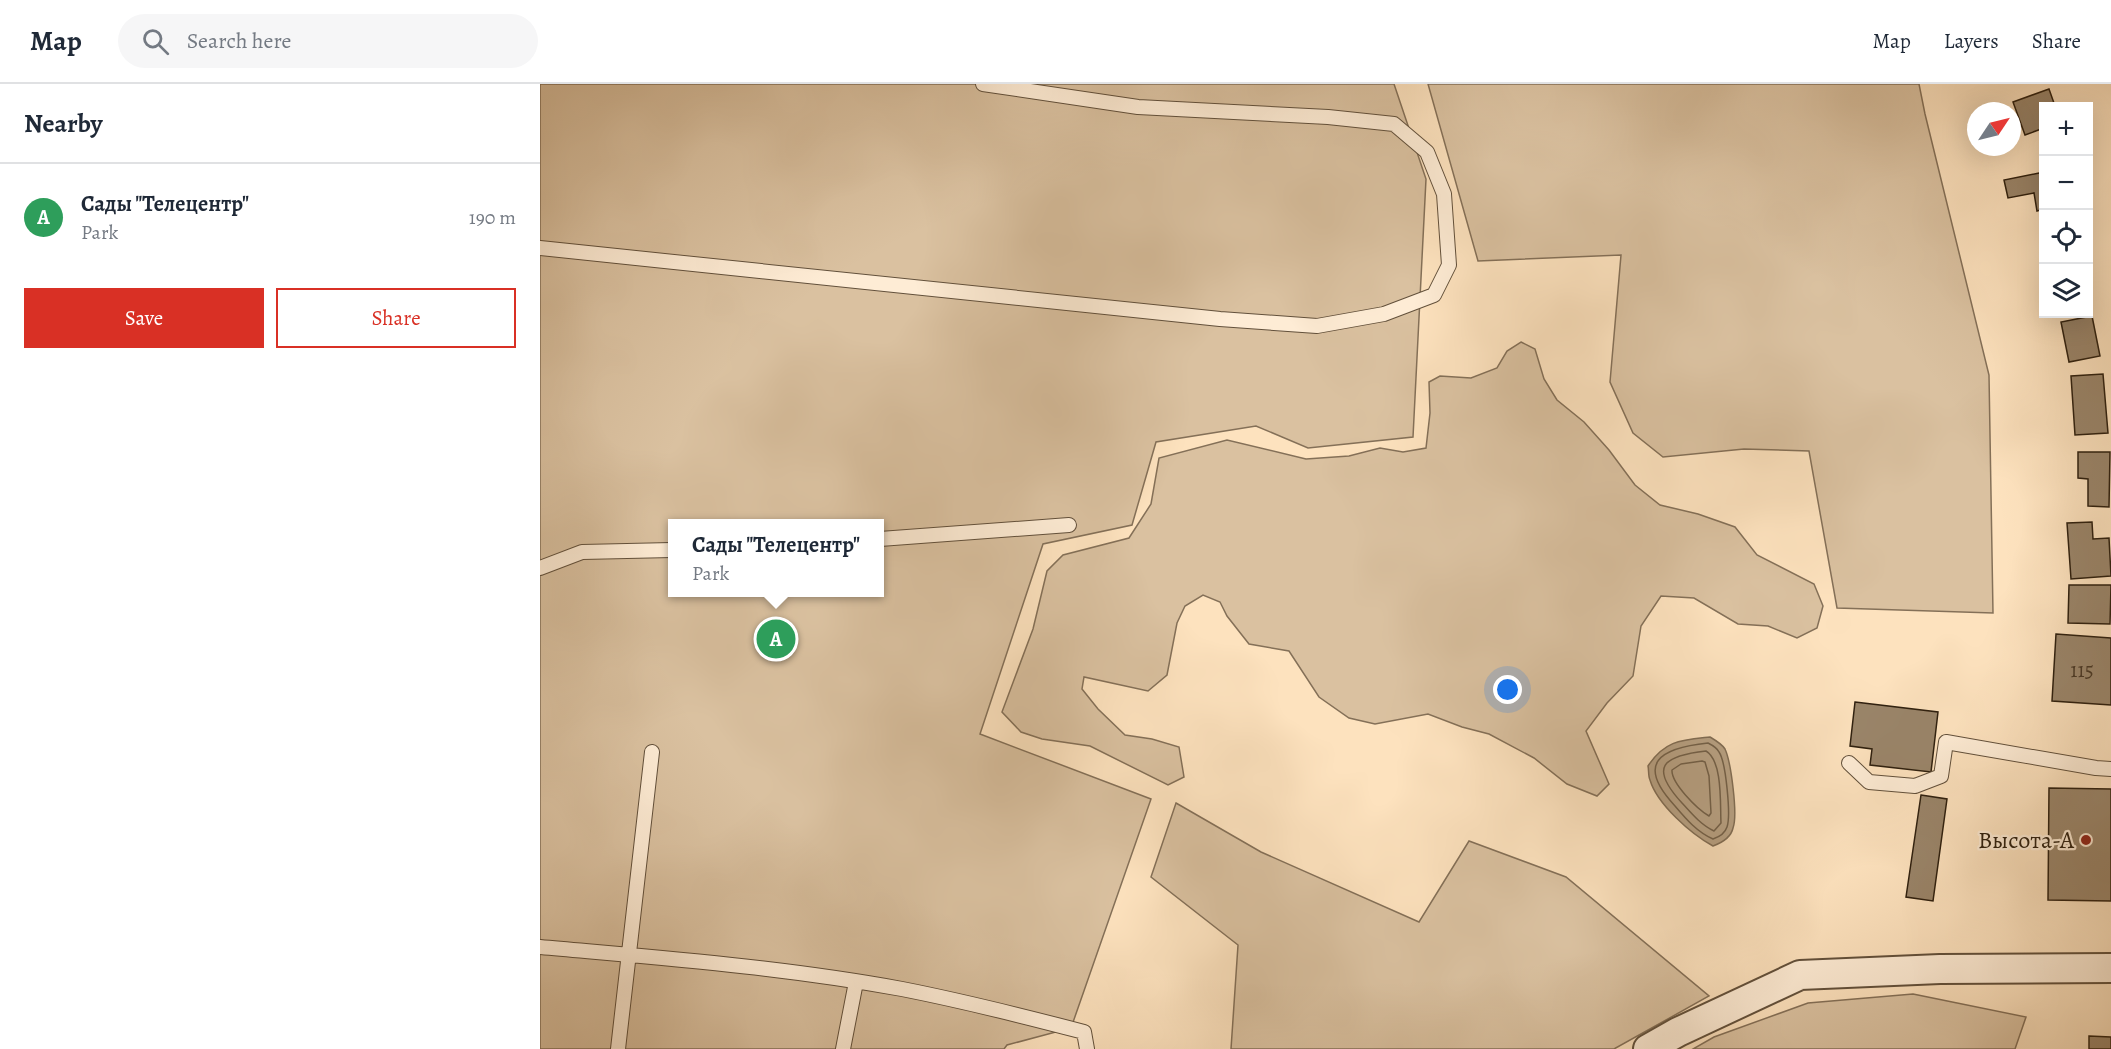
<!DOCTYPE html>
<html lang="en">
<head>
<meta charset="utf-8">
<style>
	body { margin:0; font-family:Alegreya,serif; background:#f6f6f7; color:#1f2937 }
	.controls { position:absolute; right:18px; top:18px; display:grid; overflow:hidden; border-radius:0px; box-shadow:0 6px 24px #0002 }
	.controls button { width:54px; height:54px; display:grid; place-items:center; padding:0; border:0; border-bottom:2px solid #e0e1e3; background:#fff; color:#1f2937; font:30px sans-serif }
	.compass { position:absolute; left:1427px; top:18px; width:54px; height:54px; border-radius:50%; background:#fff; box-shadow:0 6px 24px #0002; rotate:55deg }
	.you { position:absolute; left:968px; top:606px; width:21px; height:21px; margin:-15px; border:4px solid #fff; border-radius:50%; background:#1a73e8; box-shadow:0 0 0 9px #1a73e833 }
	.badge { display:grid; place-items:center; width:39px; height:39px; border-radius:50%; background:#d93025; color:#fff; font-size:20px; font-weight:700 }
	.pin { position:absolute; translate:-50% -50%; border:3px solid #fff; box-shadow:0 2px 6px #0006 }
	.popup { position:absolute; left:128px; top:435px; width:216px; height:78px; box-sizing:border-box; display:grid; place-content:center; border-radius:0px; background:#fff; filter:drop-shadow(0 2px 4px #0005); font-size:20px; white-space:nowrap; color:#747a83 }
	.popup b { font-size:22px; color:#1f2937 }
	.popup::after { content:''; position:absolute; left:50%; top:100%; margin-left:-12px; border:12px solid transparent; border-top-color:#fff }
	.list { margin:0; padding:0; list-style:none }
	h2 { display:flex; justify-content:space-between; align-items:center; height:78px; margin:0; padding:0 24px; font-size:26px }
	h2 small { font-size:20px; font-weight:400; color:#747a83 }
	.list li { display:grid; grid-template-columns:39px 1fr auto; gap:18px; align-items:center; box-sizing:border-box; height:108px; padding:0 24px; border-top:2px solid #e0e1e3 }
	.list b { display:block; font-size:22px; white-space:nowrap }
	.list p { margin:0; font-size:20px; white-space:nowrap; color:#747a83 }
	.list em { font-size:20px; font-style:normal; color:#747a83 }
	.actions { display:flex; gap:12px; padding:18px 24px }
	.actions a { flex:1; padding:14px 0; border:2px solid #d93025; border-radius:0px; text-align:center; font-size:21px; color:#d93025 }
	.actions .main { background:#d93025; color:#fff }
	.icon { flex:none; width:33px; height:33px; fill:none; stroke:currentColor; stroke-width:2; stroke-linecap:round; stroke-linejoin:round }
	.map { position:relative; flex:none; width:1571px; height:965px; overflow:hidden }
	header { display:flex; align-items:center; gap:36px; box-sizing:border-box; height:84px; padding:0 30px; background:#fff; border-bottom:2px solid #e0e1e3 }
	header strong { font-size:28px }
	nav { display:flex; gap:33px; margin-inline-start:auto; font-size:21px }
	.search { width:420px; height:54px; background:#f6f6f7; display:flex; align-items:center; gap:15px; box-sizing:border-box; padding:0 21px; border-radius:33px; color:#747a83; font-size:22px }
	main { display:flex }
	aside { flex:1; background:#fff }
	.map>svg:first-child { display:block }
</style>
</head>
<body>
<header>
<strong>Map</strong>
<div class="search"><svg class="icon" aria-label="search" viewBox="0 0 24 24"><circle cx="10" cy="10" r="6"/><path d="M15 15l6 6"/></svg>Search here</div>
<nav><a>Map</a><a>Layers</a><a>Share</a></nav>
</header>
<main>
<aside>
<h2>Nearby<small></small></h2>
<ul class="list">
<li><span class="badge" style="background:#2e9e5b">A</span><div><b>Сады &quot;Телецентр&quot;</b><p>Park</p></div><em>190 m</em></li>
</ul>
<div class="actions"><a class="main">Save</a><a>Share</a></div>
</aside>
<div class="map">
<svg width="1571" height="965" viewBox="0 0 1571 965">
	<rect width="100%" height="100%" fill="#fde2be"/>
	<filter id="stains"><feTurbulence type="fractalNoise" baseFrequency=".00333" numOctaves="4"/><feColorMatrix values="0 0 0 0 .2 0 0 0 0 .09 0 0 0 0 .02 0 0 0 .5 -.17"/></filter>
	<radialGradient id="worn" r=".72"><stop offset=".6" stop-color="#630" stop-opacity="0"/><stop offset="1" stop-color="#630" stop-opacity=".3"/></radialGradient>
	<path fill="#dac1a0" stroke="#847058" stroke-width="1.5" fill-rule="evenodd" d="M0 0H854L886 95 873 353 768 364 716 342 616 358 592 441 503 460 440 650 611 715 531 944 467 961 464 965H0ZM132 440H340V508H132Z
		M888 0H1379L1385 30 1449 291 1453 529 1297 524 1269 367 1204 365 1123 373 1093 349 1070 298 1081 171 938 177Z
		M981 258 995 265 1004 295 1017 316 1044 338 1069 366 1095 401 1120 421 1158 430 1195 443 1217 471 1274 500 1283 522 1277 544 1257 554 1228 542 1198 540 1154 514 1121 512 1101 542 1093 592 1067 619 1046 647 1069 700 1057 712 1027 700 994 674 949 650 922 643 888 630 835 640 809 634 779 613 749 567 709 560 687 532 680 518 663 511 645 522 637 539 627 591 608 607 544 593 542 605 558 625 585 651 612 655 639 663 644 693 628 701 550 662 502 655 481 648 462 628 493 545 507 487 523 471 589 454 611 420 619 374 687 356 766 375 809 372 840 364 863 368 886 364 890 329 889 298 900 292 931 294 957 284 967 267Z
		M636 719 721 768 879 838 929 757 1026 793 1169 912 1074 965H691L698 861 611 793Z
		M1373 910 1486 933 1475 965H1153L1174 953 1268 919Z"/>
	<path fill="#b7a082" stroke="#816d54" stroke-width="1.5" d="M1170 653C1175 656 1182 660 1185 665 1191 678 1198 731 1193 744 1191 754 1181 759 1173 762 1151 750 1117 720 1110 696 1108 692 1109 686 1108 682 1125 656 1142 656 1170 653Z"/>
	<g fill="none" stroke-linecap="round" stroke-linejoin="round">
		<path stroke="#736048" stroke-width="1.5" d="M1168 659C1172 661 1177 664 1179 668 1186 678 1191 732 1187 743 1185 749 1179 753 1173 755 1157 748 1146 735 1135 722 1095 679 1120 664 1168 659Z
			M1166 667C1183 677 1180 721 1181 739L1174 747C1161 741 1151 729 1142 719 1109 683 1122 672 1166 667Z
			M1162 677 1165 678 1169 692 1171 729 1169 732C1157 725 1131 699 1132 686L1141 680Z"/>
	</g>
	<path fill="#9a856a" stroke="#2f200f" stroke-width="1.5" d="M1509 5 1515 22H1504V44L1485 51 1473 18Z
		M1504 88V125L1497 127 1494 109 1468 114 1464 96Z
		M1552 232 1560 272 1529 278 1521 238Z
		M1563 290 1568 349 1535 351 1531 292Z
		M1538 368H1570L1569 423 1548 422V395L1538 394Z
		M1552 438 1553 455 1569 454 1571 492 1531 495 1527 439Z
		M1529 501H1571L1570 540 1528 539Z
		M1516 550 1571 554V621L1512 617Z
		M1315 618 1398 628 1391 688 1330 681 1332 665 1310 662Z
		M1509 704 1571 705V817L1508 816Z
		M1381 711 1407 715 1393 817 1366 813Z
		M1549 952 1571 953V965H1549Z"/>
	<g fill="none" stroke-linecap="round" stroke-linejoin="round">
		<g stroke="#62503b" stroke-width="16">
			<path id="service" d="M0 164 680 235 777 242 844 230 894 211 909 181 904 110 887 68 854 40 788 33 598 23 443 0
				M340 455 529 441
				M0 484 42 468 132 466
				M1309 679 1329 698 1375 702 1401 692 1406 658 1556 684 1571 685
				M0 863C121 874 242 883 362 905 423 917 483 932 544 948L547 965
				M78 965 112 668
				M303 965 316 898"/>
		</g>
		<g stroke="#62503b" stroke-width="32">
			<path id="minor" d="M1108 965 1138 948 1260 891 1400 885 1571 884"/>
		</g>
		<use href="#service" stroke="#feecd5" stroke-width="14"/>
		<use href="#minor" stroke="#feecd5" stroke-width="28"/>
	</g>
	<circle fill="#8f2418" stroke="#feecd5" stroke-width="2" cx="1546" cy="756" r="6"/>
	<g text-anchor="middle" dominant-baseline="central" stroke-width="4.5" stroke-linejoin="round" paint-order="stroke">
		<g font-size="21" fill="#4a3926">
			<text x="1542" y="586">115</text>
		</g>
		<g font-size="24" fill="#2f200f" stroke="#feecd5" text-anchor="end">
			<text x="1534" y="756">Высота-А</text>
		</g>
	</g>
	<rect width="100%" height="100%" filter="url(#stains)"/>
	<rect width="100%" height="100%" fill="url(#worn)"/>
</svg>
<div class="controls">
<button>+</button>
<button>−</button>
<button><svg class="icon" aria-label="locate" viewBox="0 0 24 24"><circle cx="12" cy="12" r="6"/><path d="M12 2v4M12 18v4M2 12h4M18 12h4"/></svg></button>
<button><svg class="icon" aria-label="layers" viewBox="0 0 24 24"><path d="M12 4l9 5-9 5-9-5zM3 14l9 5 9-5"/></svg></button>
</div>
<svg class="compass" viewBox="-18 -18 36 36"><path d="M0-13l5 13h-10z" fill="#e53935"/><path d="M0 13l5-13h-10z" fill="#747a83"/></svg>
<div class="you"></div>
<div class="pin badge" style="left:236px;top:555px;background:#2e9e5b">A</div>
<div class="popup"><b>Сады &quot;Телецентр&quot;</b>Park</div>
</div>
</main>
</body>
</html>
